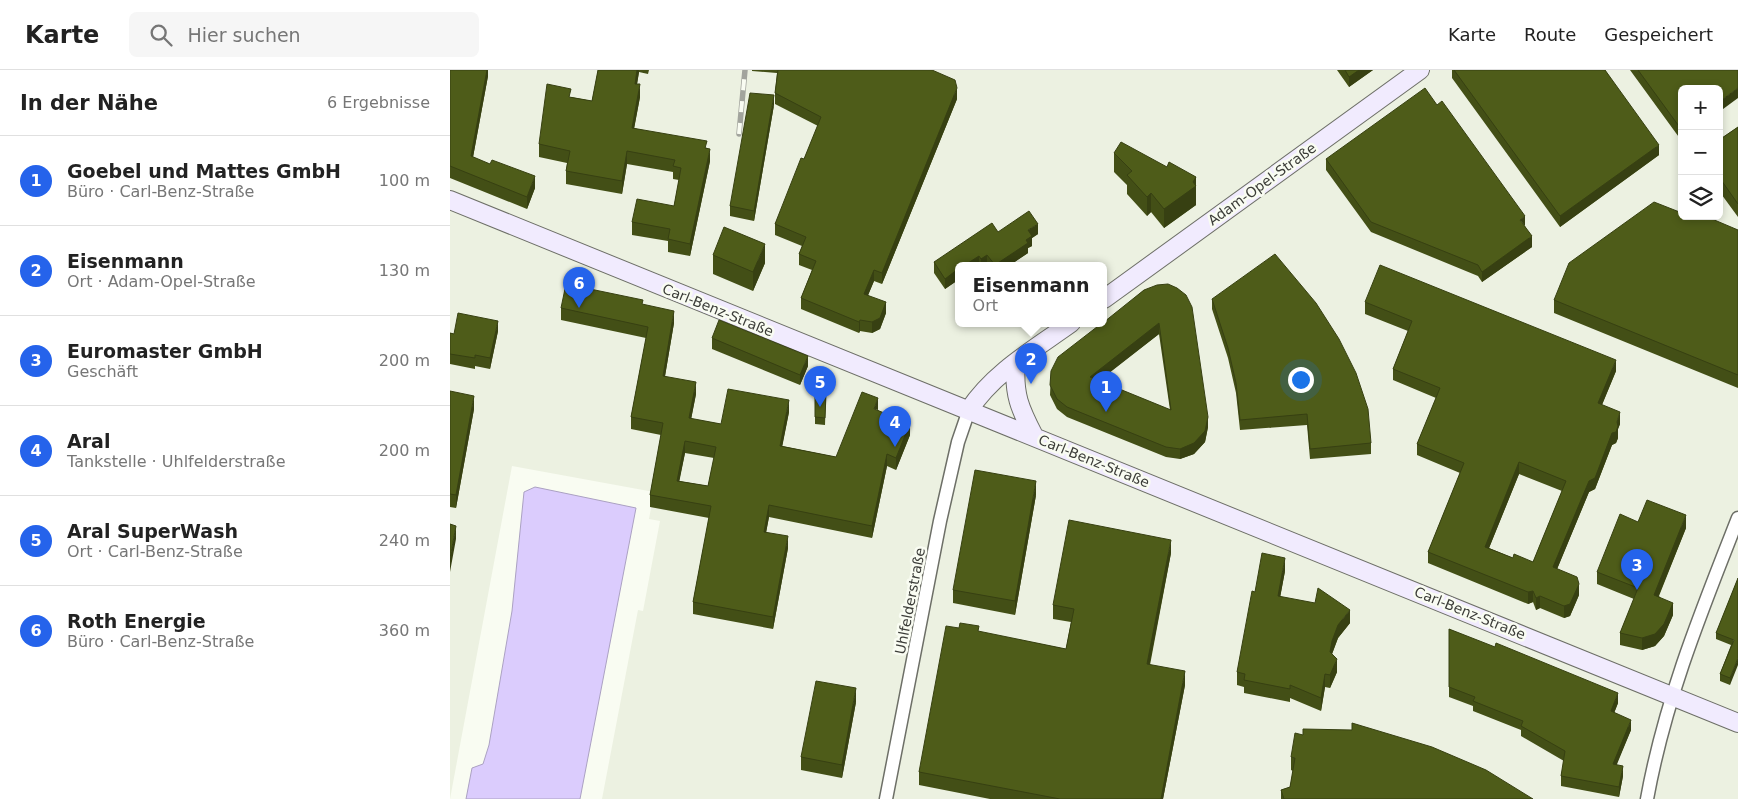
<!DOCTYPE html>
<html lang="de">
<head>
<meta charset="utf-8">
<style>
	body { margin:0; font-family:"DejaVu Sans",sans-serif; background:#f6f6f6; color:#222 }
	.controls { position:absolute; right:15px; top:15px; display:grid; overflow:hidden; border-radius:8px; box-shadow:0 2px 8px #0003 }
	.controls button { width:45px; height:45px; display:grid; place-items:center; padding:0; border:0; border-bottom:1px solid #e0e0e0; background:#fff; color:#222; font:25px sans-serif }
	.you { position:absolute; left:850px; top:309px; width:18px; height:18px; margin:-12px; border:4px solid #fff; border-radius:50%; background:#1a73e8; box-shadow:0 0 0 8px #1a73e833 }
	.badge { display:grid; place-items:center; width:32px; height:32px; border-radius:50%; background:#2563eb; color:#fff; font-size:16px; font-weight:700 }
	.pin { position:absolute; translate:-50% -41px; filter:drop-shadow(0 1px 2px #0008) }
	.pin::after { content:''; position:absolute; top:26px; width:18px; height:15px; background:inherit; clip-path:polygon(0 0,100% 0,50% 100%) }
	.popup { position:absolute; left:505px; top:192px; width:152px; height:65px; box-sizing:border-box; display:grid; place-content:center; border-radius:8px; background:#fff; filter:drop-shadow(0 1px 4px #0005); font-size:16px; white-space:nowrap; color:#767676 }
	.popup b { font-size:19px; color:#222 }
	.popup::after { content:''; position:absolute; left:50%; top:100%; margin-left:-10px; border:10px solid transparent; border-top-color:#fff }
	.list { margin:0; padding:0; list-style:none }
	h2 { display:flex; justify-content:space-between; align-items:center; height:65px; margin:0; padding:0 20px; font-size:21px }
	h2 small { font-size:16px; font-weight:400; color:#767676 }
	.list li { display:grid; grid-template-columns:32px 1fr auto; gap:15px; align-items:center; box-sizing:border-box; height:90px; padding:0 20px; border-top:1px solid #e0e0e0 }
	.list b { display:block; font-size:19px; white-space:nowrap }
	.list p { margin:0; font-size:16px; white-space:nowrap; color:#767676 }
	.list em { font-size:16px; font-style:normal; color:#767676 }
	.icon { flex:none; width:28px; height:28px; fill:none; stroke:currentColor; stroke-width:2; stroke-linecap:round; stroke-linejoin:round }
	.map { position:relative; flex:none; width:1288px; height:729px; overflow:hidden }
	header { display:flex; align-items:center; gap:30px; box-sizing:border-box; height:70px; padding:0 25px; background:#fff; border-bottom:1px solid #e0e0e0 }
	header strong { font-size:24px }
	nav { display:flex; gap:28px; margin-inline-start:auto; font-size:18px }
	.search { width:350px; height:45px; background:#f6f6f6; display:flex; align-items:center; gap:12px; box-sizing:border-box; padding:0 18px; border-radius:8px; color:#767676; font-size:19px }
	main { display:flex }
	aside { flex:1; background:#fff }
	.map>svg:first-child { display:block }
</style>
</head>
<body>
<header>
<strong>Karte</strong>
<div class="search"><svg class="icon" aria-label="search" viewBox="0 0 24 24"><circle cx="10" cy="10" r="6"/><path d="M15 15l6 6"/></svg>Hier suchen</div>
<nav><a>Karte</a><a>Route</a><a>Gespeichert</a></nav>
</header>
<main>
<aside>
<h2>In der Nähe<small>6 Ergebnisse</small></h2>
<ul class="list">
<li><span class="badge">1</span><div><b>Goebel und Mattes GmbH</b><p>Büro · Carl-Benz-Straße</p></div><em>100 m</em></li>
<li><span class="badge">2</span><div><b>Eisenmann</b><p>Ort · Adam-Opel-Straße</p></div><em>130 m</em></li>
<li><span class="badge">3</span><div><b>Euromaster GmbH</b><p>Geschäft</p></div><em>200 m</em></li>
<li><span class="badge">4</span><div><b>Aral</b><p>Tankstelle · Uhlfelderstraße</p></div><em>200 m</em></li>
<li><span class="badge">5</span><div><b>Aral SuperWash</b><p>Ort · Carl-Benz-Straße</p></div><em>240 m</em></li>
<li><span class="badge">6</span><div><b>Roth Energie</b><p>Büro · Carl-Benz-Straße</p></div><em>360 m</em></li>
</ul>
</aside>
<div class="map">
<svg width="1288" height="729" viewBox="0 0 1288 729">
	<rect width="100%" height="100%" fill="#f9fcf2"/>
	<path fill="#ecf1e1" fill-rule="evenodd" d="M0 0H1288V729H152L188 540 193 541 210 451 199 449 204 422 62 396 0 729ZM1232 19H1269V146H1232ZM508 195H654V253H508Z"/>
	<path fill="#dbccfd" stroke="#aba1c2" d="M85 417 186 438 130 729H16L22 698 33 694 39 675 62 541 74 422Z"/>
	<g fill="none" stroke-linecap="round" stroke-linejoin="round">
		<g stroke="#6d6f67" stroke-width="15">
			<path id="minor" d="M436 729 490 451 508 372 519 340
				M1197 729C1215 630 1251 542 1288 448"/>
		</g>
		<g stroke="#6d6f67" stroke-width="20">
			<path id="secondary" d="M0 130 1288 653
				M654 229 970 0
				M566 292C563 324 570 339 584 366
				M519 340C544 302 585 279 621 253"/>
		</g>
		<use href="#minor" stroke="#fff" stroke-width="12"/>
		<use href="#secondary" stroke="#f1ebfe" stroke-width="18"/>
		<g stroke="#a2a49d" stroke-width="5.5">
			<path id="rail" d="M289 64 295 0"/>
		</g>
		<use href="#rail" stroke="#f9fcf2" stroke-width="4" stroke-dasharray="11" stroke-linecap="butt"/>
	</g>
	<path fill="#434f16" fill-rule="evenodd" d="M0 0H38V6L23 87 85 118 77 139 0 108Z
		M148 0H199L198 4 189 2 187 14 190 27 184 58 257 78 260 91 240 186 218 182V171L182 165V152L224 136 229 110 223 109V102L177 94 172 124 116 114V101L117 93 89 87V74L121 27 142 31Z
		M302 0H482L507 29 432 214 424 211 418 225 436 243 430 259 422 263 410 261 409 263 351 239V228L362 200 349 195V184L352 176 325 165V154L354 89 368 56 325 34V23L327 3 302 1Z
		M887 0H923L899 17Z
		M1002 0H1155L1209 85 1110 157 1002 8Z
		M1180 0H1288L1232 19V69L1231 70Z
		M324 35 304 151 280 146V136Z
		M1288 57V147L1269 121V70Z
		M664 83 717 97 746 107V135L714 158 701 142 697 146 677 124V115L664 102Z
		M876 89 1075 156 1082 177 1032 212 1028 206 921 162 876 100Z
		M1243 148 1288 160V318L1104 243V230Z
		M548 162 588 164 582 168V176L578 178V183L560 195H508V210L495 219 484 203V192Z
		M263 185 315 193 303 221 263 204Z
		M694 220 758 357 755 372 744 384 730 389 716 387 617 347 607 339 600 325 601 301ZM709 264 720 340 648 311Z
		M762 229 921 373V384L860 389 857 355 790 360 786 323 778 288 762 239Z
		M915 232 1166 301 1152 335 1170 354 1168 359V368L1166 373 1162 375 1145 419 1139 422 1107 499 1129 525 1120 546 1114 548 1090 538 1086 540 1083 532 1078 534 978 493V482L1010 403 967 385V374L986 328 943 310V299L958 261 915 244ZM1069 404 1112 421 1083 492 1063 488 1039 478Z
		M193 235 224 253 215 306 246 324 241 349 271 354 339 342 332 376 386 387 428 340 460 365 446 400 437 396 422 468 319 447 316 462 338 478 323 559 243 544V532L259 448 200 437V425L211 365 181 359V347L196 268 111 250V238ZM235 383 264 388 258 416 229 411Z
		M48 261 40 299 25 296V299L0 294V263L4 264Z
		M262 268 358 296 350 315 262 279Z
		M0 321 24 339 6 438 0 437Z
		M365 322 376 323 375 355 365 354Z
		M586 425 565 545 503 533V520Z
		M1188 452 1236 458 1209 526 1223 545 1214 566 1205 576 1192 580 1170 575V563L1184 529 1147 514V502Z
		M721 483 700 595 735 615 713 729H540L469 715V702L529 562 616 579 621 552 603 549V535Z
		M835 501 830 527 900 553 888 568 882 584 887 602 880 618 875 617 871 641 840 628V632L794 623V617L787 615V602L805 522Z
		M1288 508 1280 615 1270 611V604L1281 575 1266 569V563Z
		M999 559 1168 633 1164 643 1181 660 1166 695 1173 706 1169 727 1111 716V706L1114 691 1071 666V660L1023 641V636L999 627Z
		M406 632 392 708 351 700V687Z
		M841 687 1083 729H831V720L840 717 843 701 841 700Z"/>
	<path fill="#374012" d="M37 0H38V6L21 98V86Z
		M187 0H189V2L185 26V14Z
		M909 0H923L899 17V7Z
		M190 14V27L182 70V58Z
		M507 18V29L432 214V203Z
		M1288 18V28L1269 42V32Z
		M324 25V35L304 151V141Z
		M1231 59H1232V69L1231 70Z
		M1209 75V85L1110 157V146Z
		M260 79V91L240 186V174Z
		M177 81V94L172 124V111Z
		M85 106V118L77 139V127Z
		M746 107V135L714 158V139L743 112Z
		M701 123V142L697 146V127Z
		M1075 146V156L1070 150Z
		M588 154V164L582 168V176L578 178V183L560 195H545L576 170 578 160Z
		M1082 166V177L1032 212V202Z
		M315 174V193L303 221V202Z
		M537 185V195H531V189Z
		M529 186V195H515Z
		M508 199V210L495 219V209Z
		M424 200V211L414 235V224Z
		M436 232V243L430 259 422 263V252Z
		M224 241V253L213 318V306Z
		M410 250V261L409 263V252Z
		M48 251V261L40 299V288Z
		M709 253V264L640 318V307Z
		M358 286V296L350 315V305Z
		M1166 290V301L1148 344V333Z
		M246 312V324L239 360V348Z
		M24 326V339L6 438V425Z
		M428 328V340L424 339Z
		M339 330V342L330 388V376Z
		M1170 342V354L1168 359V368L1166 373 1162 375 1145 419 1139 422 1103 509V497L1139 411 1167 352Z
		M758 347V357L755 372 744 384 730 389V379Z
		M460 353V365L446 400V388Z
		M235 371V383L227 423V411Z
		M437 384V396L422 468V456Z
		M1069 392V404L1035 488V477Z
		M586 411V425L565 545V531Z
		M319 435V447L314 474V462Z
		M1236 445V458L1204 537V525Z
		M6 456V469L0 502V488Z
		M338 466V478L323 559V547Z
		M721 470V483L697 607V594Z
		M835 488V501L828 539V526Z
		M1129 514V525L1120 546 1114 548V536Z
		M1083 521V532L1078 534V522Z
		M1090 526V538L1086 540V528Z
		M1223 533V545L1214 566 1205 576 1192 580V568Z
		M900 540V553L888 568 882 584 880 582 882 571 888 555Z
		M1288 588V595L1280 615V608Z
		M887 589V602L880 618V605Z
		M735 601V615L713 729H711Z
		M875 604V617L871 641V628Z
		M406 618V632L392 708V695Z
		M1168 623V633L1161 651V641Z
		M1181 650V660L1163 704V694Z
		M1173 696V706L1169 727V717Z"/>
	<path fill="#4e5c19" stroke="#374012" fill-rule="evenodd" d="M0 0H37L21 86 40 94 42 90 85 106 77 127 0 96Z
		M148 0H187L185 14H190L182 58 257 71 255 78 260 79 240 174 218 169 220 159 182 152 187 129 224 136 231 98 223 96 225 90 177 81 172 111 116 101 120 81 89 74 97 14 121 19 119 27 142 31Z
		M328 0H482L505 10 507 18 432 203 424 200 414 224 436 232 430 248 422 252 410 250 409 252 351 228 366 191 349 184 356 167 325 154 351 88 354 89 371 47 325 23Z
		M895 0H909L899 7Z
		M1004 0H1155L1209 75 1110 146Z
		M1188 0H1288V18L1269 32V19H1232V59H1231Z
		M975 18 987 35 992 31 1075 146 1070 150 1082 166 1032 202 1028 195 921 152 876 89Z
		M300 23 324 25 304 141 280 136Z
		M1288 57V134L1269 107V70Z
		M671 72 717 97 719 92 746 107 743 112 746 116 714 139 701 123 697 127 677 105 682 101 664 83Z
		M1204 132 1232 143V146H1239L1243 148V146H1255L1288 160V305L1104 230 1119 193Z
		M579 141 588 154 578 160 582 166 576 170 578 173 545 195 537 185 531 189 529 186 515 195H508V199L495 209 484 192 542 153 548 162Z
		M274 157 315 174 303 202 263 185Z
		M825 184 866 233 889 269 906 303 918 339 921 373 860 379 857 344 790 350 786 313 778 278 762 229Z
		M930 195 1166 290 1148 333 1170 342 1167 352 1168 356 1166 362 1162 363 1145 408 1139 411 1103 497 1127 507 1129 514 1120 534 1114 536 1090 526 1086 528 1083 521 1078 522 978 482 1014 393 967 374 990 318 943 299 962 251 915 232ZM1069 392 1116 411 1083 492 1064 484 1063 488 1035 477Z
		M116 214 193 230 192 234 224 241 213 306 246 312 239 348 271 354 278 319 339 330 330 376 386 387 412 322 428 328 424 339 460 353 446 388 437 384 422 456 319 435 314 462 338 466 323 547 243 532 261 436 200 425 213 353 181 347 198 257 111 238ZM235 371 266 377 258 416 227 411Z
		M718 214 727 218 736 225 742 237 758 347 755 361 744 373 730 379 716 377 617 337 607 329 600 315 601 301 608 287 652 253H654V252L694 220 707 215ZM709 253 721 340 640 307Z
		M8 243 48 251 40 288 25 285V288L0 284V263L4 264Z
		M269 250 358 286 350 305 262 268Z
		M0 321 24 326 6 425 0 424Z
		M365 322 376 323 375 348 365 347Z
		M525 400 586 411 565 531 503 520Z
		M1197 430 1236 445 1204 525 1223 533 1214 554 1205 564 1192 568 1170 563 1188 518 1147 502 1170 444 1188 452Z
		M619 450 721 470 697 594 735 601 711 729H610L469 702 496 556 509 558 510 553 529 556 528 561 616 579 624 539 603 535Z
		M0 454 6 456 0 488Z
		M812 483 835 488 828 526 865 533 868 518 900 540 888 555 882 571 880 582 887 589 880 605 875 604 871 628 840 615V619L794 610 795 604 787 602 802 521 805 522Z
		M1288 508V588L1280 608 1270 604 1284 570 1266 563Z
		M999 559 1045 577 1046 573 1168 623 1161 641 1181 650 1163 694 1173 696 1169 717 1111 706 1115 681 1071 656 1073 651 1023 631 1025 627 999 617Z
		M366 611 406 618 392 695 351 687Z
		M902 653 982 677 1036 700 1083 729H834L831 720 840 717 845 688 841 687 845 663 853 665V659L902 660Z"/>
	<g text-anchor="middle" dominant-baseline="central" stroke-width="5" stroke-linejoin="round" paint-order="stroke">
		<g font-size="14" fill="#3b3c38" stroke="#f9fcf2">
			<text transform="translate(812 114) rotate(-36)">Adam-Opel-Straße</text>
			<text transform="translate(268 240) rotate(22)">Carl-Benz-Straße</text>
			<text transform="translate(644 391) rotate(22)">Carl-Benz-Straße</text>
			<text transform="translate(460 531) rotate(-79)">Uhlfelderstraße</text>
			<text transform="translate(1020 543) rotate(22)">Carl-Benz-Straße</text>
		</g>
	</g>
</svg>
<div class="controls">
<button>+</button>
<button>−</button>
<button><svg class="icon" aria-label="layers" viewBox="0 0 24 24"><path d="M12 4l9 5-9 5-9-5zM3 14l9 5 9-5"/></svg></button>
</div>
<div class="you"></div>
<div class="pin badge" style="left:656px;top:342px">1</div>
<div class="pin badge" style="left:581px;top:314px">2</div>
<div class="popup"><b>Eisenmann</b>Ort</div>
<div class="pin badge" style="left:1187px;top:520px">3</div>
<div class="pin badge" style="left:445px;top:377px">4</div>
<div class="pin badge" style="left:370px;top:337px">5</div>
<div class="pin badge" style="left:129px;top:238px">6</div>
</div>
</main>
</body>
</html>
